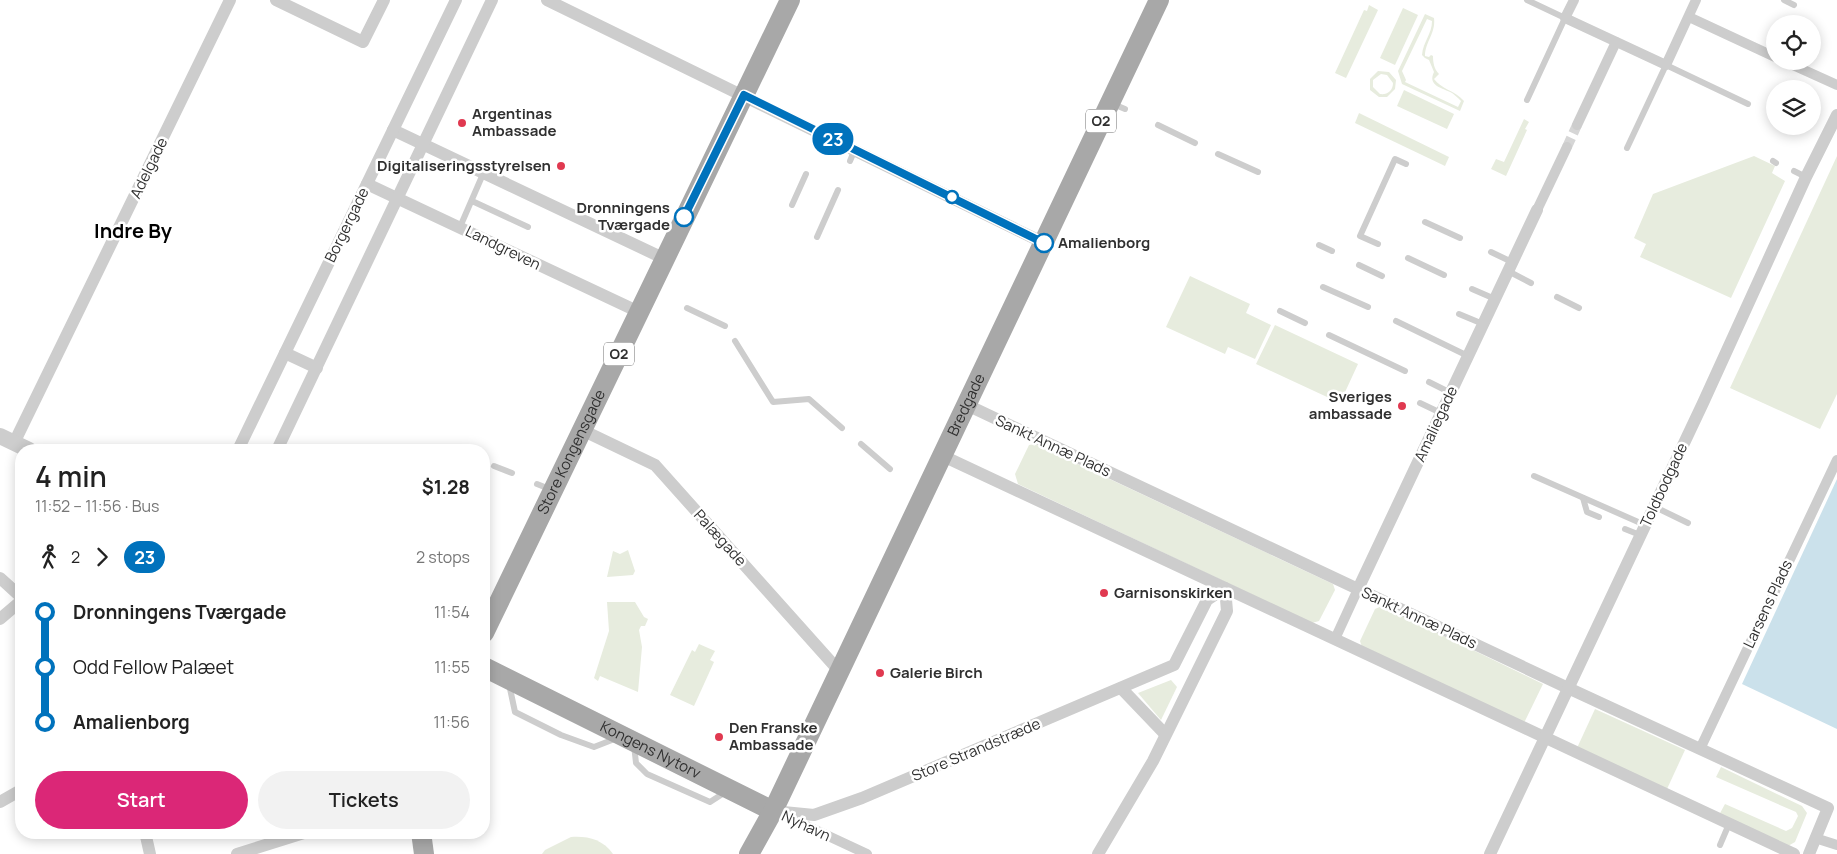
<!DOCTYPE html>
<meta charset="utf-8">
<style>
body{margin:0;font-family:Manrope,sans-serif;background:#f2f2f2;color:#222;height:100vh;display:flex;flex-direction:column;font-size:19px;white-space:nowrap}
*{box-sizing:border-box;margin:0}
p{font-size:16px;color:#767676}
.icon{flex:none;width:28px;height:28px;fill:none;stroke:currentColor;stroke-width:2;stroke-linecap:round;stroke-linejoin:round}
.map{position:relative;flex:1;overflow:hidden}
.sheet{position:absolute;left:15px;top:444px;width:475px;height:395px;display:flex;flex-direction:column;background:#fff;border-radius:20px;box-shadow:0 2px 12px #0003}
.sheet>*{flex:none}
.badge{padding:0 10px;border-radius:16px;font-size:18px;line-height:32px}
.fabs{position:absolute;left:1766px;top:15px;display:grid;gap:10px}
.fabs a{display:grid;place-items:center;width:55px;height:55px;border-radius:50%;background:#fff;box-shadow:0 2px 12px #0003;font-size:25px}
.map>.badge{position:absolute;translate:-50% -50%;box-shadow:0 0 0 2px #fff}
.legs{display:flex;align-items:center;gap:8px;height:55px;padding:0 20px;font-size:16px}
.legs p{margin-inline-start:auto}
.headline{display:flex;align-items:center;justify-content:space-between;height:85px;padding:0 20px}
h1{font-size:28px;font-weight:600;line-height:38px}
.action{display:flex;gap:10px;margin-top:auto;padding:10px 20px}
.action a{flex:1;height:58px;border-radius:30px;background:#db2777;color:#fff;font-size:20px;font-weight:600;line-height:58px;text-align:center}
.action a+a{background:#f2f2f2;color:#222}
ul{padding:0 20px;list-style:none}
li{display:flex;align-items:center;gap:18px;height:55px;font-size:19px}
li i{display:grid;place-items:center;width:8px;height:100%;margin:0 6px;background:currentColor}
li i::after{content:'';width:12px;height:12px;margin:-6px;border:4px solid;border-radius:50%;background:#fff}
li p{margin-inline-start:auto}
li:first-child i{background:linear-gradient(#0000 50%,currentColor 0)}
li:last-child i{background:linear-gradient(currentColor 50%,#0000 0)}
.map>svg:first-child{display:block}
</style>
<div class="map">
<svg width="1837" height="854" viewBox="0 0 1837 854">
<rect width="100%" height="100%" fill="#fff"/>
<g fill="#e7ecde" fill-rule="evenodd">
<polygon points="1369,5 1378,10 1346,78 1335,73 1364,10 1367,11"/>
<polygon points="1403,8 1418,15 1395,65 1380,58"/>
<path d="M1425 14 1434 18C1436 33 1425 42 1425 56L1429 57 1431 55 1433 56C1433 62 1434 69 1439 74L1434 79C1441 89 1454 90 1464 101L1460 111 1402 84 1398 71ZM1427 19 1432 21C1432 34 1423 42 1422 55L1425 58 1429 60 1434 72C1427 86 1443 88 1452 93 1455 95 1458 98 1461 101L1458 107 1405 82 1406 80 1402 71Z"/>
<path d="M1378 71 1389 72 1396 80 1395 89 1387 97H1379L1370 90V79ZM1381 74 1387 75 1393 83C1393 91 1387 95 1380 94L1373 87V80Z"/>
<polygon points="1404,90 1454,114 1447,129 1397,106"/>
<polygon points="1359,113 1449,157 1445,166 1355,123"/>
<polygon points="1524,119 1529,122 1525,129 1527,130 1506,176 1491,169 1496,159 1504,162"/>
<polygon points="1754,156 1775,166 1772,173 1785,181 1731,298 1640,257 1646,244 1634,238 1653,194"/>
<polygon points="1837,156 1837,394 1820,429 1730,388"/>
<polygon points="1190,276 1250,304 1246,313 1271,325 1255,359 1228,347 1225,354 1166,327"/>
<polygon points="1275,325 1358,364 1340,403 1256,364"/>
<polygon points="1035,444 1333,584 1335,590 1319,621 1312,623 1018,484 1015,474 1029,445"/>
<polygon points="628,550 635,571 633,575 607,577 613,551 620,554"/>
<polygon points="607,602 635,602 644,617 648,619 645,626 641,626 639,630 642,647 638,692 600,676 598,681 594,678 609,631"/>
<polygon points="1382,606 1543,684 1524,723 1362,647 1360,641 1375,609"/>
<polygon points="699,644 715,651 710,660 714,662 694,706 670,695 692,650 695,652"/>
<polygon points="1171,680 1177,687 1161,720 1138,693"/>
<polygon points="1595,709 1685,750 1667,789 1577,748"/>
<polygon points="1721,767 1802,806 1807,813 1795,842 1788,846 1719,815 1725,804 1786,831 1792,828 1798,816 1796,812 1716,777"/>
<path d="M571 837C588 836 602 839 613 854H542L545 850Z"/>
</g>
<polygon fill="#cbe1eb" points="1837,479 1837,729 1742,684"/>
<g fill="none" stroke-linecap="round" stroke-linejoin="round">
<polyline stroke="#d6d6d6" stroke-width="10" stroke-dasharray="10 5" stroke-linecap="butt" points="1567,147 1577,125"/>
<g stroke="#cdcdcd" stroke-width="6">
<polyline points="1784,0 1794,5"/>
<polyline points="1527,100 1565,18 1527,0"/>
<polyline points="1113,104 1125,109"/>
<polyline points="1158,125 1195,143"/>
<polyline points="818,146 823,134"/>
<polyline points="1627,148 1666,65 1748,104"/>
<polyline points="1218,154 1258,172"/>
<polyline points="850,161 855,149"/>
<polyline points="1773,161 1776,163"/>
<polyline points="1794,171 1806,177"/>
<polyline points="472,201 528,227"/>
<polyline points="792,205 806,174"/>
<polyline points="1425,222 1460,238"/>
<polyline points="460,227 483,174"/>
<polyline points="817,237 838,190"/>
<polyline points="1378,244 1360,236 1395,159 1406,164"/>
<polyline points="1319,245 1332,251"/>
<polyline points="1491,252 1512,262"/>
<polyline points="1408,258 1444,275"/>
<polyline points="1359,265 1382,276"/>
<polyline points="1508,271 1531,283"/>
<polyline points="1323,287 1368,307"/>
<polyline points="1472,289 1495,299"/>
<polyline points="1557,297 1579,308"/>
<polyline points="687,308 725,326"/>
<polyline points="1280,311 1305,323"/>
<polyline points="1459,314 1483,324"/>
<polyline points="1396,321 1468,356"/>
<polyline points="1329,335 1405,371"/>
<polyline points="735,341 773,402 809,399 842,428"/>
<polyline points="1429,382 1451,393"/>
<polyline points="1420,403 1441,413"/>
<polyline points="861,444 890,469"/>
<polyline points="494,466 512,473"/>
<polyline points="1534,476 1645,525"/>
<polyline points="537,484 552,490"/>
<polyline points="1583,498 1587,512 1599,517"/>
<polyline points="1653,506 1688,523"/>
<polyline points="1625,529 1640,535"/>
<polyline points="509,684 515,712 561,735 594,747 617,738"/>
<polyline points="634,745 636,763 647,774 710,802 727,791"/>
<polyline points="1720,845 1729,824"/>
</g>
<g stroke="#cdcdcd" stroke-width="10">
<polyline points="1574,0 1565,18 1666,65 1696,0"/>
<polyline points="1689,17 1775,57"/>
<polyline points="1784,61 1837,85"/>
<polyline points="1577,125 1616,42"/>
<polyline points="1537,210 1567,147"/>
<polyline points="1335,639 1358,589"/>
<polyline points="1700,749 1837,460"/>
<polyline points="779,813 867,854"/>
<polyline points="1815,838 1837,845"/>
</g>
<g stroke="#cdcdcd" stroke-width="12">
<polyline points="276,0 363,42 384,0"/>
<polyline points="547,0 1044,243"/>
<polyline points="393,130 665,259"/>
<polyline points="367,184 639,312"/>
<polyline points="285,353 317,368"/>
<polyline points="967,405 1568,688 1828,808 1809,854"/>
<polyline points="582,430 655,465 840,672"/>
<polyline points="14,443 230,0"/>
<polyline points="238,450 456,0"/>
<polyline points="277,450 492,0"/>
<polyline points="943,456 1794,854"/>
<polyline points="0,578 21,597"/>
<polyline points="1358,589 1537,210"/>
<polyline points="0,619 21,601"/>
<polyline points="1121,688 1165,734"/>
<polyline points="0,802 21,790"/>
<polyline points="773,811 814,815 862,798 1174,665 1207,600 1225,588 1227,611 1153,761 1098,854"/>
<polyline points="145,832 150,854"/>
<polyline points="237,854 307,832"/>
<polyline points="1490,854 1703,403 1806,177 1837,115"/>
</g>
<polyline stroke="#cdcdcd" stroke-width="16" points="0,436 29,450"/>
<g stroke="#a8a8a8" stroke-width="20">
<path id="s1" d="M484 633 790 0"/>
<path id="s2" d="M484 667 773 811"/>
<polyline points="421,832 424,854"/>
<path id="s3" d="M749 854 773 811 1159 0"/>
</g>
</g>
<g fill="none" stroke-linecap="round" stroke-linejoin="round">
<g stroke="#fff" stroke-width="11">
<polyline id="line-1" points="684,217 744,95 1044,243"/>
</g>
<use href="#line-1" stroke="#0072bc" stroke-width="8"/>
</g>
<g fill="#e03950" stroke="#fff" stroke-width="2">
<circle cx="462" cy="123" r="5"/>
<circle cx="561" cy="166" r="5"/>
<circle cx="1402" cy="406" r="5"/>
<circle cx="1104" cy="593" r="5"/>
<circle cx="880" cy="673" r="5"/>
<circle cx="719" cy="737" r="5"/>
</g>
<g fill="#fff" stroke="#0072bc" stroke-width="2.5">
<circle cx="952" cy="197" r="6"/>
<circle cx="684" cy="217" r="9"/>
<circle cx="1044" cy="243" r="9"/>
</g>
<g text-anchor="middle" stroke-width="5" stroke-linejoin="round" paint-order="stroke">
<g fill="#fff" stroke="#6e6e6e" stroke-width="1">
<rect x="1086" y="109.5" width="30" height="23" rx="4"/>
<rect x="604" y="342.5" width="30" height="23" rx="4"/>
</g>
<g font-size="14" font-weight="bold" fill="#303030">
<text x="1101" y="126">O2</text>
<text x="619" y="359">O2</text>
</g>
<g font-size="15" font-weight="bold" fill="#303030" stroke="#fff" text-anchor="start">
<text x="472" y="119">Argentinas<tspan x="472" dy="17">Ambassade</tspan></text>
<text x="551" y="171" text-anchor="end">Digitaliseringsstyrelsen</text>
<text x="1392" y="402" text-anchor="end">Sveriges<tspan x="1392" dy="17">ambassade</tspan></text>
<text x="1114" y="598">Garnisonskirken</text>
<text x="890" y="678">Galerie Birch</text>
<text x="729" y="733">Den Franske<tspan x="729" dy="17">Ambassade</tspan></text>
</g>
<g font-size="15" fill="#303030" stroke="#fff">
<text transform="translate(149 168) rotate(-64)" y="5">Adelgade</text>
<text transform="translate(347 225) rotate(-64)" y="5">Borgergade</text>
<text transform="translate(503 248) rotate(26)" y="5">Landgreven</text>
<text dy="5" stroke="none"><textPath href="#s3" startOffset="499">Bredgade</textPath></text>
<text transform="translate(1436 424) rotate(-65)" y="5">Amaliegade</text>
<text transform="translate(1053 446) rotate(25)" y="5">Sankt Annæ Plads</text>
<text dy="5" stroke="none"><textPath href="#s1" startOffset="201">Store Kongensgade</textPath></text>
<text transform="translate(1664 485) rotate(-65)" y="5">Toldbodgade</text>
<text transform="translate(720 538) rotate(48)" y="5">Palægade</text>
<text transform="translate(1768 604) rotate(-65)" y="5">Larsens Plads</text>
<text transform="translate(1419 618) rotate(25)" y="5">Sankt Annæ Plads</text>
<text dy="5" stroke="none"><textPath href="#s2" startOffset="186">Kongens Nytorv</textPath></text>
<text transform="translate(976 750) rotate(-23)" y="5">Store Strandstræde</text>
<text transform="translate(806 826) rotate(25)" y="5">Nyhavn</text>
</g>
<g font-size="15" font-weight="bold" fill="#303030" stroke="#fff" text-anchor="end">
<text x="670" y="213">Dronningens<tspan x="670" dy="17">Tværgade</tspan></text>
<text x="1058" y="248" text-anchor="start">Amalienborg</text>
</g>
<g font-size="20" font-weight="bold" fill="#000" stroke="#fff">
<text x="133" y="238">Indre By</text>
</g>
</g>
</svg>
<div class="fabs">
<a><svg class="icon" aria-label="locate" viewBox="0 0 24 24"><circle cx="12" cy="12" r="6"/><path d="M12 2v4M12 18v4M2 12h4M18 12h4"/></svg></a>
<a><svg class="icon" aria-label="layers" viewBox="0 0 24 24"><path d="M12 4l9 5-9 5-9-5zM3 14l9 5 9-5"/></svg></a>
</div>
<b class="badge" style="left:833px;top:139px;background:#0072bc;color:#fff">23</b>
<section class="sheet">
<div class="headline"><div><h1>4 min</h1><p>11:52 – 11:56 · Bus</p></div><b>$1.28</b></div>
<div class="legs"><svg class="icon" aria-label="walk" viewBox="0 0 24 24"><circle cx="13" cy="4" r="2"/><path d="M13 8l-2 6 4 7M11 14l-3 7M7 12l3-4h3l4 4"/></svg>2<svg class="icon" aria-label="forward" viewBox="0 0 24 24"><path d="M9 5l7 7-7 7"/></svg><b class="badge" style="background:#0072bc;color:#fff">23</b><p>2 stops</p></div>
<ul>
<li><i style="color:#0072bc"></i><b>Dronningens Tværgade</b><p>11:54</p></li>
<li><i style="color:#0072bc"></i><span>Odd Fellow Palæet</span><p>11:55</p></li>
<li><i style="color:#0072bc"></i><b>Amalienborg</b><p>11:56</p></li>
</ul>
<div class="action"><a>Start</a><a>Tickets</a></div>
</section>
</div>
